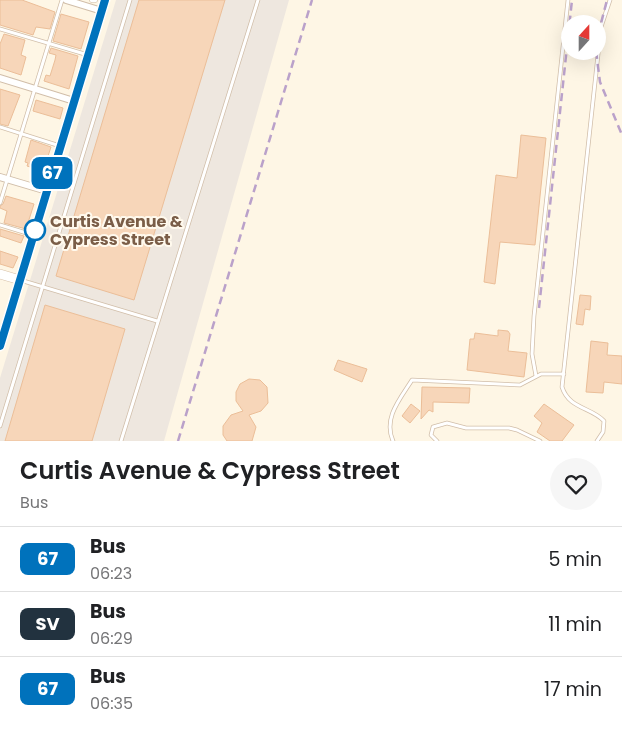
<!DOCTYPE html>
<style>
body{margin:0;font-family:Poppins,sans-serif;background:#f6f6f6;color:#202124;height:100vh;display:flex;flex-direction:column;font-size:19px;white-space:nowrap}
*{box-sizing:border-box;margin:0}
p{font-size:16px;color:#757577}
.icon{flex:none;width:28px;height:28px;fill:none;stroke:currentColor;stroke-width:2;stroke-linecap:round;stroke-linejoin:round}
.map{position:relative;height:441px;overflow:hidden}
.details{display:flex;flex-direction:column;background:#fff;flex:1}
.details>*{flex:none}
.badge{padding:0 10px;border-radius:8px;font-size:18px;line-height:32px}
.needle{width:32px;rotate:21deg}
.controls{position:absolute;left:561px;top:15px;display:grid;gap:10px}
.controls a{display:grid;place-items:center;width:45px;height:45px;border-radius:50%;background:#fff;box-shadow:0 5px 20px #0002;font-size:25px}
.map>.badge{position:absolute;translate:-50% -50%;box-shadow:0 0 0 2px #fff}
.round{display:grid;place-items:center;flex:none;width:52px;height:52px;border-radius:26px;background:#f6f6f6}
.headline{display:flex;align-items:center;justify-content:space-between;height:85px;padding:0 20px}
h1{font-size:24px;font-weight:600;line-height:38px}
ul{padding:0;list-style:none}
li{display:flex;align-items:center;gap:15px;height:65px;padding:0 20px;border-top:1px solid #e0e0e0}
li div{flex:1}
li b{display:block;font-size:19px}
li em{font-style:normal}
li .badge{min-width:55px;font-weight:700;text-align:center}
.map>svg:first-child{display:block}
</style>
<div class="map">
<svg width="622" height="441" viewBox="0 0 622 441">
<rect width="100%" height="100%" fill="#fef6e5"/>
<polygon fill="#eee7df" points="116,0 289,0 164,441 0,441 0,378"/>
<g fill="#f7d6b9" stroke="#ebbe98">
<polygon points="0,0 22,0 55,12 50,29 36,27 33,35 0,25"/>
<polygon points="139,0 225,0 134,300 56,276"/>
<polygon points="61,14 89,22 81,49 53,41"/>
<polygon points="4,34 25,40 21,55 26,57 21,75 0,68 0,44"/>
<polygon points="51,48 78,56 69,89 44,81 46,75 50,76 55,60 56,55 49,53"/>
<polygon points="0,89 20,95 8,126 0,124"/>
<polygon points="36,100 63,108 60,119 33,111"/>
<polygon points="521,135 546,138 535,245 500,242 495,284 484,282 496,175 517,178"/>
<polygon points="31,140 51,147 43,171 27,166 28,163 25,162"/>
<polygon points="6,196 34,204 26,229 4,223 7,211 0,208 0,206 3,204"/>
<polygon points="0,229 24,236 21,243 0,236"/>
<polygon points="0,251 18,257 13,268 0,264"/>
<polygon points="580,295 591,296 590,310 585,309 583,325 576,324"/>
<polygon points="45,305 125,329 92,441 5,441"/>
<polygon points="498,330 508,331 510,334 508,351 527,353 524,377 467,370 470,339 474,339 475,333 498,336"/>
<polygon points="591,341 608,343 607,355 622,356 622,384 604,382 603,393 586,392"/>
<polygon points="338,360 367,369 362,382 334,370"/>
<polygon points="249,379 260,380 267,387 268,403 261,411 249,415 256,427 252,441 227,441 223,435 223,426 231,415 243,411 236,401 236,392 240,384"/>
<polygon points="422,387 470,388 469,403 433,402 433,412 429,410 421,419"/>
<polygon points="411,404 420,411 410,423 402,416"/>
<polygon points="544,404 574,425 562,441 550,441 537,432 542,423 534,416"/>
</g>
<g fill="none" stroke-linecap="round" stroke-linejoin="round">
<g stroke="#d1bea9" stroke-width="4.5">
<g id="service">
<polyline points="0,29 88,55"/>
<polyline points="0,127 60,146"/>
<polyline points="0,203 62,0"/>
<polyline points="0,225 33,235"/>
<polyline points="20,280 157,321"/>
<polyline points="536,376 532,354 534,316 568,0"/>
<polyline points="0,426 130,0"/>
<polyline points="121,441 258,0"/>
<path d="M393 441C383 418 400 399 412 380L520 385 541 374H564"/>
<polyline points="437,441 431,435 433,427 447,423 466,428 509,428 517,430 540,441"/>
<path d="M597 441 603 432 604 421C591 407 569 409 562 387L601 27 610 0"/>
</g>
</g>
<g stroke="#d1bea9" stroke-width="5.5">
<polyline id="pedestrian" points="92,0 95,0"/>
</g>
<g stroke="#d1bea9" stroke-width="8">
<g id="minor">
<polyline points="66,0 102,11"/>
<polyline points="0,78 74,101"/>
<polyline points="0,177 47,191"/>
</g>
</g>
<g stroke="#d7c1a9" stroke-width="10">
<g id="secondary">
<polyline points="0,274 20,280"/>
<polyline points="0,346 105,0"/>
</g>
</g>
<use href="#service" stroke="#fff" stroke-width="3"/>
<use href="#pedestrian" stroke="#fff" stroke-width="4.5"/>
<use href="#minor" stroke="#fff" stroke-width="6"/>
<use href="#secondary" stroke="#fff" stroke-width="9"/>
<g stroke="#baa1ca" stroke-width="2.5" stroke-dasharray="8 5" stroke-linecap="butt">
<polyline points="598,35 607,0"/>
<polyline points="596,51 600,82 622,135"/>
<polyline points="539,308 572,0"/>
<polyline points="178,441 312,0"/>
</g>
</g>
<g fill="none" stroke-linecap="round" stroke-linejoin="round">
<g stroke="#fff" stroke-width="11">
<polyline id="line" points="0,346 105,0"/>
</g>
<use href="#line" stroke="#0072bc" stroke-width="8"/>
</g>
<circle fill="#fff" stroke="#0072bc" stroke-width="2.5" cx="35" cy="230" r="10"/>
<g text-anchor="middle" stroke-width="4" stroke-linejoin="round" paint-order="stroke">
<g font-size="16" font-weight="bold" fill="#7a5d47" stroke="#fff9ed" text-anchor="start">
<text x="50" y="227">Curtis Avenue &amp;<tspan x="50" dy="18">Cypress Street</tspan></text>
</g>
</g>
</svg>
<div class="controls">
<a><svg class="needle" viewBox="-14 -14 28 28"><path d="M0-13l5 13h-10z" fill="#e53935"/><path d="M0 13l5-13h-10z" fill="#757577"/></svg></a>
</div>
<b class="badge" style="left:52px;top:173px;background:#0072bc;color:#fff">67</b>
</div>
<section class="details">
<div class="headline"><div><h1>Curtis Avenue &amp; Cypress Street</h1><p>Bus</p></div><a class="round"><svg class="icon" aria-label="heart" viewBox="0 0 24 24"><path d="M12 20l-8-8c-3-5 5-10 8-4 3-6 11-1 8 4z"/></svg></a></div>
<ul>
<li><span class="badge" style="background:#0072bc;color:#fff">67</span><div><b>Bus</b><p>06:23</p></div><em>5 min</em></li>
<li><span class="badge" style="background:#22323f;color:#fff">SV</span><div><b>Bus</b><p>06:29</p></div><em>11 min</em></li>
<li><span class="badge" style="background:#0072bc;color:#fff">67</span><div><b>Bus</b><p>06:35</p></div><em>17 min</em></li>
</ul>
</section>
